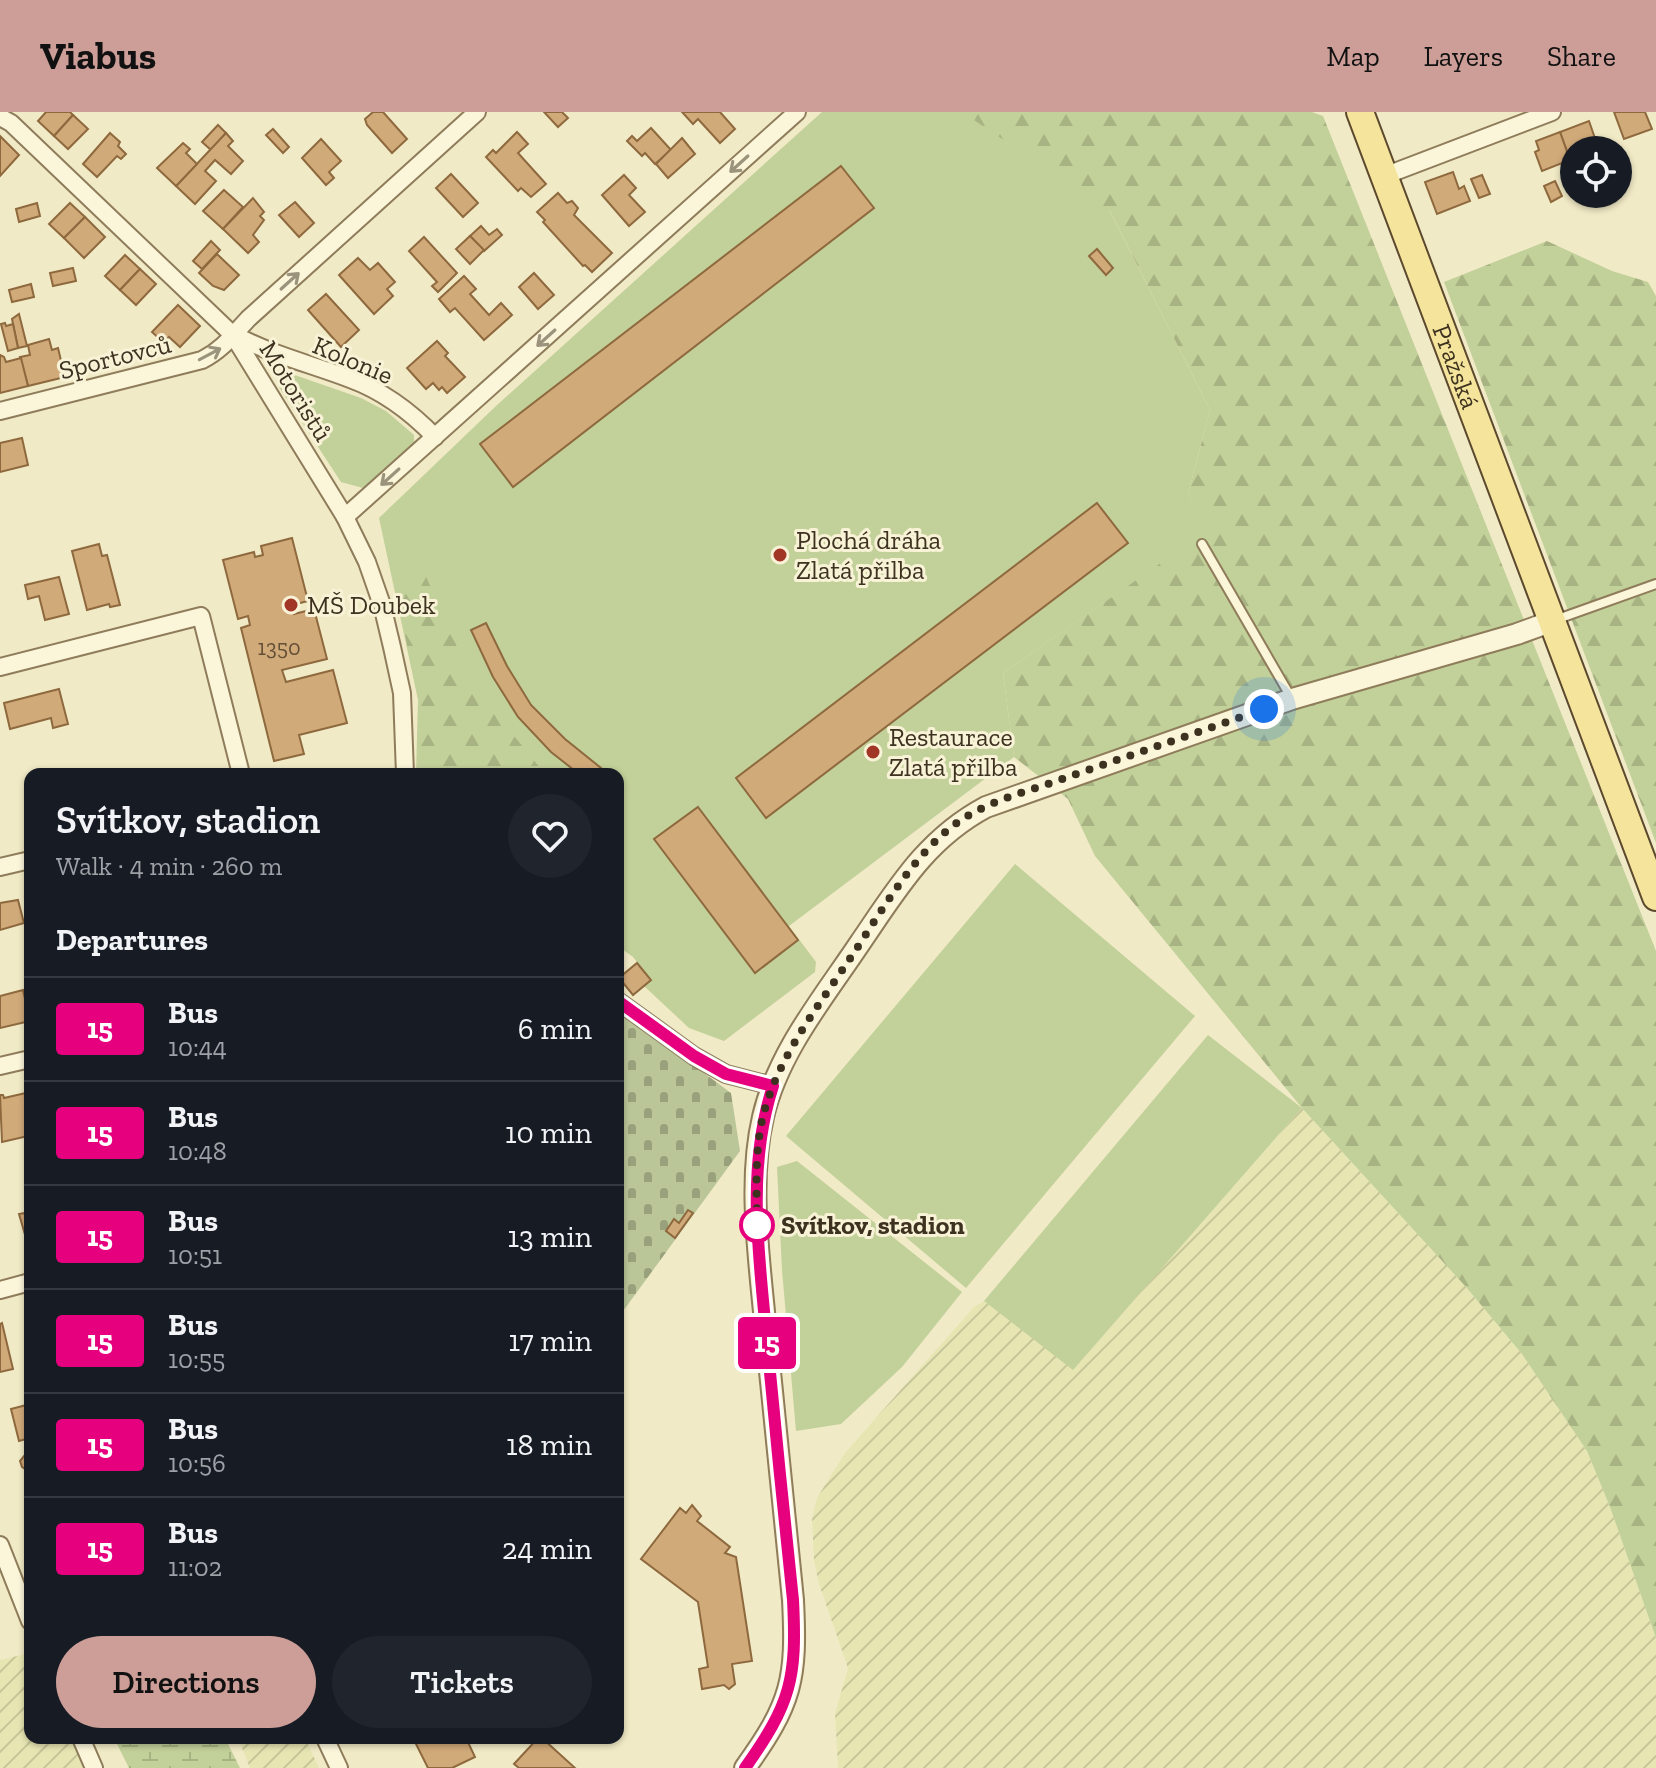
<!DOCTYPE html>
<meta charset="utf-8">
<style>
body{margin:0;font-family:"Zilla Slab",serif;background:#20242c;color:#f1f3f6;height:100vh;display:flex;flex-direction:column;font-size:30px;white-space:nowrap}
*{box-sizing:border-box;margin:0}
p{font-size:26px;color:#9ea1a6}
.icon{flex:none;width:44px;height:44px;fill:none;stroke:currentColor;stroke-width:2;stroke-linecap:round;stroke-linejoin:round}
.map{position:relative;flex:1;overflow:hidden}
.sheet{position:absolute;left:24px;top:656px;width:600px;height:976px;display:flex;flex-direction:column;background:#171b24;border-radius:16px;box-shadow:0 2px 6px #0004}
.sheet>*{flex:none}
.badge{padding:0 16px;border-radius:6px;font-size:28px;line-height:52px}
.buttons{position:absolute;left:1560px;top:24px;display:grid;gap:16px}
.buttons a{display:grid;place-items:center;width:72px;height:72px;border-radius:50%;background:#171b24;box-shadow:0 2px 6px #0004;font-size:40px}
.you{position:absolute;width:40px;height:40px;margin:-20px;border:6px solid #fff;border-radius:50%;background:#1a73e8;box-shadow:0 0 0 12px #1a73e833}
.map>.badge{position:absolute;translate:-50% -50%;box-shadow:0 0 0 4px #fff}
h2{padding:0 32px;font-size:30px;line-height:72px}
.round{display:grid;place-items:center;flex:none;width:84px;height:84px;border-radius:42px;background:#20242c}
.summary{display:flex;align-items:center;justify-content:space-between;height:136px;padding:0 32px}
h1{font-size:38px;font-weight:600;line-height:60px}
.action{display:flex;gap:16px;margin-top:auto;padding:16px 32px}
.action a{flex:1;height:92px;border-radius:48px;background:#cd9e98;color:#111;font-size:32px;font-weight:600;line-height:92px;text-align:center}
.action a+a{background:#20242c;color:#f1f3f6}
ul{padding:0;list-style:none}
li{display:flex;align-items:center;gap:24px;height:104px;padding:0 32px;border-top:2px solid #363941}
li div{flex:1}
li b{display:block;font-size:30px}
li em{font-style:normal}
li .badge{min-width:88px;font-weight:700;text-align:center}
header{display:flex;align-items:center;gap:48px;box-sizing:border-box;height:112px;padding:0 40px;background:#cd9e98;color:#111}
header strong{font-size:38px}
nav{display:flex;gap:44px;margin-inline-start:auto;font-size:28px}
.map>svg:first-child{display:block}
</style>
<header>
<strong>Viabus</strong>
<nav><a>Map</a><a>Layers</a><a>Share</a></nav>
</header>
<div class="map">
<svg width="1656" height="1656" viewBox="0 0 1656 1656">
<defs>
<pattern id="farmland-furrows" width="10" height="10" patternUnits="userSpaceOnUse" patternTransform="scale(2)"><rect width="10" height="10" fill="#e7e6b3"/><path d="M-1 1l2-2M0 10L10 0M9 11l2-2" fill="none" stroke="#c7c69a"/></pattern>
<pattern id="forest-firs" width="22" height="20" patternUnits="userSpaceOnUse" patternTransform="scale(2)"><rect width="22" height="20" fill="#c2d099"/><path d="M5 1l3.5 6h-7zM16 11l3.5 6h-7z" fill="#a8b383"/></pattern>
<pattern id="wetland-marsh" width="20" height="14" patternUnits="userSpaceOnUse" patternTransform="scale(2)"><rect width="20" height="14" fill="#c2d099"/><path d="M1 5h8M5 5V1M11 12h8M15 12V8" fill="none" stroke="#a8b383"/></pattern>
<pattern id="cemetery-stones" width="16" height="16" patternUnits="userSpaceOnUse" patternTransform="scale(2)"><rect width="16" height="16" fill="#bac598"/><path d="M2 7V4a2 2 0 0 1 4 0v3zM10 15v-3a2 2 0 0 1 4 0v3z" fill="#98a17b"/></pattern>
</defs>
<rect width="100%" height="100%" fill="#f1eac6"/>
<g fill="url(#farmland-furrows)">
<polygon points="1302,996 1466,1175 1522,1242 1587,1339 1610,1395 1656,1526 1656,1656 838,1656 835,1602 848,1556 819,1472 814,1449 812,1406 817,1386 845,1341 974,1195 984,1189 1073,1257"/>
<polygon points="30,1541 30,1626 72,1626 84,1656 0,1656 0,1548"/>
<polygon points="238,1626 305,1626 319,1656 250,1656"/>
</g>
<g fill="#c2d099">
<polygon points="822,0 1060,0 1210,298 1188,382 1209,418 1003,561 1014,645 789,814 816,850 815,860 724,929 689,916 644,874 651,868 633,845 618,834 618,662 434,662 379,406 496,294"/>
<polygon points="283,259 361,286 386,299 414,323 414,330 363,376 341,370 279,275"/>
<polygon points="1015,752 1195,904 966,1176 786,1024"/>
<polygon points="1208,923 1302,996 1073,1258 984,1189"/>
<polygon points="797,1049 962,1180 902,1255 841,1312 796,1319 782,1158 777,1055"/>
</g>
<g fill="url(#forest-firs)">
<polygon points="962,0 1312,0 1323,4 1656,839 1656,1526 1610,1395 1587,1339 1522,1242 1466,1175 1302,996 1095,744 1068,687 1014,645 1003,561 1208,418 1188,382 1210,298 1110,99"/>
<polygon points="1547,129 1612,159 1648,170 1656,184 1656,731 1444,170"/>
<polygon points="419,449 476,577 545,662 416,662 418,587 396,478"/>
</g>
<polygon fill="url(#wetland-marsh)" points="114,1626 225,1626 240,1656 129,1656"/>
<polygon fill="url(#cemetery-stones)" points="618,897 731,981 740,1039 618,1206"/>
<g fill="#d1aa7a" stroke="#8e693e" stroke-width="2">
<polygon points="46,0 70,0 73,3 54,24 38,9"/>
<polygon points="373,0 383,0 407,27 392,41 367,13 365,7"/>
<polygon points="544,0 562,0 568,6 558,15"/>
<polygon points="682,0 720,0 735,17 720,31 698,7 693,12"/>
<polygon points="1614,0 1645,0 1652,17 1624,27"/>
<polygon points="73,3 88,17 68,37 54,24"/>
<polygon points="1589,9 1599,38 1574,38 1574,47 1570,48 1560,20"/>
<polygon points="218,13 226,21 211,38 202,30"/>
<polygon points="651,16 671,38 655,52 645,41 642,44 627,29 632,24 637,29"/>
<polygon points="273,17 289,35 283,41 266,23"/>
<polygon points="517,20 528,32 518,41 546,72 531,85 521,76 518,79 486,45 493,38 496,41"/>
<polygon points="1560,20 1570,48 1542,59 1535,40 1539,38 1536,29"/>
<polygon points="110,21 120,30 118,34 126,42 121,47 117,44 97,65 83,52"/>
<polygon points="226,21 233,29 228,34 243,49 231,62 215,48 205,59 216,69 195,92 176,74"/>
<polygon points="0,24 19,43 0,64"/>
<polygon points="682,26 695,42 668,66 656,52"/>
<polygon points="321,27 341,49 329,60 334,66 326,73 302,46"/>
<polygon points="183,31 190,37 186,41 197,52 176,74 157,56"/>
<polygon points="841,54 874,96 513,375 480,332"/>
<polygon points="1453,60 1459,77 1464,74 1470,89 1437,102 1425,70"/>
<polygon points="451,62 478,91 463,105 436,76"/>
<polygon points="624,63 636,76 629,83 645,100 629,114 602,83"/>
<polygon points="1482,63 1490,82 1479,86 1471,67"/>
<polygon points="1555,69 1562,84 1551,90 1544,74"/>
<polygon points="224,78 243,95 223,117 203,99"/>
<polygon points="558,81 567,91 572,89 578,96 574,103 612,141 592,160 585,153 583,154 543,110 545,108 537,100"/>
<polygon points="253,86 264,100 260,104 264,108 253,123 259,130 248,141 223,117"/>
<polygon points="295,90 314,111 299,125 279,103"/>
<polygon points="37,91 40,104 19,110 16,97"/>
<polygon points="70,91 85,105 64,126 49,112"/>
<polygon points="85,105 105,125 84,146 64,126"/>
<polygon points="481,114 489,123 497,117 502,123 484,139 470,124"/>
<polygon points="470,124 484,138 470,152 456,137"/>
<polygon points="424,125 457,161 438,180 432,174 437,170 409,139"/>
<polygon points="211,129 220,138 202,157 193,149"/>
<polygon points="1097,137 1113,156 1106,163 1089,144"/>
<polygon points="217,142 239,163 224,178 213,174 199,161"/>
<polygon points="125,143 140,157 120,178 105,164"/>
<polygon points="358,146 370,158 378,151 395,170 387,177 393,184 374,202 339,163"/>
<polygon points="73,156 76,169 53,174 50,161"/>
<polygon points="140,157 156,172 136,193 120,178"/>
<polygon points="534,161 554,183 538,197 519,175"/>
<polygon points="464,164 476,177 470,182 489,203 501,191 512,203 484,228 455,196 450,200 439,187"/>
<polygon points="31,172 34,185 12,190 9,178"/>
<polygon points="326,182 359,218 341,235 308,198"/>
<polygon points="178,193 200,214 180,235 169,225 164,231 152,220"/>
<polygon points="19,202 27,234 18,236 12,207"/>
<polygon points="5,211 6,214 13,212 18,236 8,239 1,212"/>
<polygon points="49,227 52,238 58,236 65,265 28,274 20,245 30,243 28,233"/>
<polygon points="437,229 448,241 445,244 465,265 447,281 442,275 439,278 433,271 426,277 407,256"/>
<polygon points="0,243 4,245 6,250 21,246 28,274 0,281"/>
<polygon points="22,326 28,353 0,360 0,331"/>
<polygon points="1097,391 1128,431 766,706 736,666"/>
<polygon points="292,426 308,489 292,493 294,502 314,497 327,547 282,558 286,570 333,558 347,611 299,623 304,642 274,649 241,516 250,513 248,504 238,507 223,448 254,440 255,445 263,443 261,434"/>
<polygon points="99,432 102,444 107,443 120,493 110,495 109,492 87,498 72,439"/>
<polygon points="59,465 69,502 45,508 39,484 28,487 25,473"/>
<polygon points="486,511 507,554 531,593 565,627 601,656 596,662 579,662 551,640 518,605 493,565 471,518"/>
<polygon points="59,577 68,612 53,616 51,606 10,617 4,591"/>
<polygon points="698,695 798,828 755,861 654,727"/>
<polygon points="18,788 24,811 0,818 0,791"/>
<polygon points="637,851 651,868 633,883 619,866"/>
<polygon points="23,878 30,909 0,916 0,884"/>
<polygon points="30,980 30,1012 25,1013 28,1024 2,1030 0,983 3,983 4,986"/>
<polygon points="688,1098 693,1101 675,1126 666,1119 674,1107 679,1111"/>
<polygon points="30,1100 30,1133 28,1133 19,1102"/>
<polygon points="2,1211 13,1257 0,1260 0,1212"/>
<polygon points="30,1292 30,1360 29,1360 22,1355 20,1349 29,1338 26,1327 19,1329 11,1297"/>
<polygon points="692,1393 701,1404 697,1409 730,1435 725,1441 736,1445 752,1549 732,1552 735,1572 729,1577 724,1573 702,1577 699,1557 708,1555 698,1490 641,1447 680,1396 686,1401"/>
<polygon points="413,1626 466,1626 475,1645 452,1656 428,1656"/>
<polygon points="538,1626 542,1626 575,1656 519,1656 514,1652"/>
</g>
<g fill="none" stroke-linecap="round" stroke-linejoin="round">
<g stroke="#8e7c5a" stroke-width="12">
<g id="service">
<polyline points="1202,432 1292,587"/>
<polyline points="1555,508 1656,472"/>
</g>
</g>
<g stroke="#8e7c5a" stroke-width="20">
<g id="minor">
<polyline points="0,5 11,11 233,223 345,405 367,450 382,493 392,535 402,581 405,662"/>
<polyline points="1384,64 1552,0"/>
<path d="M235 223C272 243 311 252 350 267 383 279 411 300 435 325"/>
<path d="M0 299 202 248C222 238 233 223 248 207L477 0"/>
<polyline points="345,405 797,0"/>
<polyline points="0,555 201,504 241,662"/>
<polyline points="0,755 30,748"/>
<polyline points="618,889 694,944 726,962 773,974"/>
<polyline points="0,954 30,947"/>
<polyline points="0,1178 30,1170"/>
<polyline points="0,1433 30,1509"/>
<polyline points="81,1626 94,1656"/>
<polyline points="325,1626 339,1656"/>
</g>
</g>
<g stroke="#8e7c5a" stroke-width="24">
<path id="tertiary" d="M745 1656C792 1591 797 1567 793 1488 783 1396 774 1303 765 1210 759 1145 748 1069 763 1005 778 940 824 885 860 831 897 777 926 727 986 695L1292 587 1517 522 1550 510"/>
</g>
<g stroke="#5c492e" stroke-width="30">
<g id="primary">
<path id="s1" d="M1360 0 1656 785"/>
</g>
</g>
<use href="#service" stroke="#fbf5da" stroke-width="8"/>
<use href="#minor" stroke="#fbf5da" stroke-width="16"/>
<use href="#tertiary" stroke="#fbf5da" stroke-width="20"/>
<use href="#primary" stroke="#f5e59c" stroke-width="26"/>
</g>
<defs><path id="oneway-shaft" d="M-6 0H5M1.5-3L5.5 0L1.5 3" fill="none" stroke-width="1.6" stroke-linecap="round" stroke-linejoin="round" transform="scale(2)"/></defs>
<g stroke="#9c937c">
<use href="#oneway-shaft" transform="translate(739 52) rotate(138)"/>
<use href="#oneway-shaft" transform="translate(290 169) rotate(-42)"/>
<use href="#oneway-shaft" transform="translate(546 226) rotate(138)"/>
<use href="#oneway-shaft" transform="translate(210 242) rotate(-28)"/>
<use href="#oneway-shaft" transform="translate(390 365) rotate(138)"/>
</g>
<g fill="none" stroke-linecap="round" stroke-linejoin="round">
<g stroke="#fff" stroke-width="18">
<path id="line" d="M618 889 694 944 726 962 773 974C745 1060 760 1151 768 1240 776 1323 784 1405 793 1488 797 1567 791 1591 745 1656"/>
</g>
<use href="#line" stroke="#e6007e" stroke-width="12"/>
<path stroke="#3d311f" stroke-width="8" stroke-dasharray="0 14.4" d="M757 1113V1119C757 1082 754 1041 763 1004 778 945 818 895 851 845 883 798 913 741 961 708 993 687 1033 678 1068 665 1134 642 1199 620 1264 597"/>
</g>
<g fill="#a13526" stroke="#f8f2d6" stroke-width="3">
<circle cx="780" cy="443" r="8"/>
<circle cx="291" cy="493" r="8"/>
<circle cx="873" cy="640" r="8"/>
</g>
<circle fill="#fff" stroke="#e6007e" stroke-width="4" cx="757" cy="1113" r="16"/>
<g text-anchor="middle" stroke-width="6" stroke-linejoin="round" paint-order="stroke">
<g font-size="22" fill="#624f36">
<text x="279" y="543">1350</text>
</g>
<g font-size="26" fill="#3d311f" stroke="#f8f2d6">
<text transform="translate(115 245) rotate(-14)" y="9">Sportovců</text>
<text transform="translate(353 248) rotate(23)" y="9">Kolonie</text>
<text dy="9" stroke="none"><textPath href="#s1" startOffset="272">Pražská</textPath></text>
<text transform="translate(296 279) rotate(58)" y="9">Motoristů</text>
</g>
<g font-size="26" fill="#3d311f" stroke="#f8f2d6" text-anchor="start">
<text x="796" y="437">Plochá dráha<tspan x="796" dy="30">Zlatá přilba</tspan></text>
<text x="307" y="502">MŠ Doubek</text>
<text x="889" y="634">Restaurace<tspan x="889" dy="30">Zlatá přilba</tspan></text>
</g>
<g font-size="26" font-weight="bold" fill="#3d311f" stroke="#f8f2d6" text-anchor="start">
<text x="781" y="1122">Svítkov, stadion</text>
</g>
</g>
</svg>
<div class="buttons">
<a><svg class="icon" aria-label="locate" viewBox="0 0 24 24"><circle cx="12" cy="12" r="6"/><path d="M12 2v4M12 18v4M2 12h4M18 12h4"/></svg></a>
</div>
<div class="you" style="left:1264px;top:597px"></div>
<b class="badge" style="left:767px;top:1231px;background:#e6007e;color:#fff">15</b>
<section class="sheet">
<div class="summary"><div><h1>Svítkov, stadion</h1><p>Walk · 4 min · 260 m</p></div><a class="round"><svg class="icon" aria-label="heart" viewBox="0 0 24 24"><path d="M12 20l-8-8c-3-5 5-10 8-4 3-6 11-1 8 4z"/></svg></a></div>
<h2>Departures</h2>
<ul>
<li><span class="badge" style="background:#e6007e;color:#fff">15</span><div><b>Bus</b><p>10:44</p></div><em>6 min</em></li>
<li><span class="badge" style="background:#e6007e;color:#fff">15</span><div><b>Bus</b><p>10:48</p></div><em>10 min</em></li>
<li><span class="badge" style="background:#e6007e;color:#fff">15</span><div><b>Bus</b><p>10:51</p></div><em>13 min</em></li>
<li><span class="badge" style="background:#e6007e;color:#fff">15</span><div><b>Bus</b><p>10:55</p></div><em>17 min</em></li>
<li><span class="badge" style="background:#e6007e;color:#fff">15</span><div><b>Bus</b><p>10:56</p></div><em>18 min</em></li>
<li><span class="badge" style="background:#e6007e;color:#fff">15</span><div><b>Bus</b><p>11:02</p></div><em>24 min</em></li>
</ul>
<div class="action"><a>Directions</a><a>Tickets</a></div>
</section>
</div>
